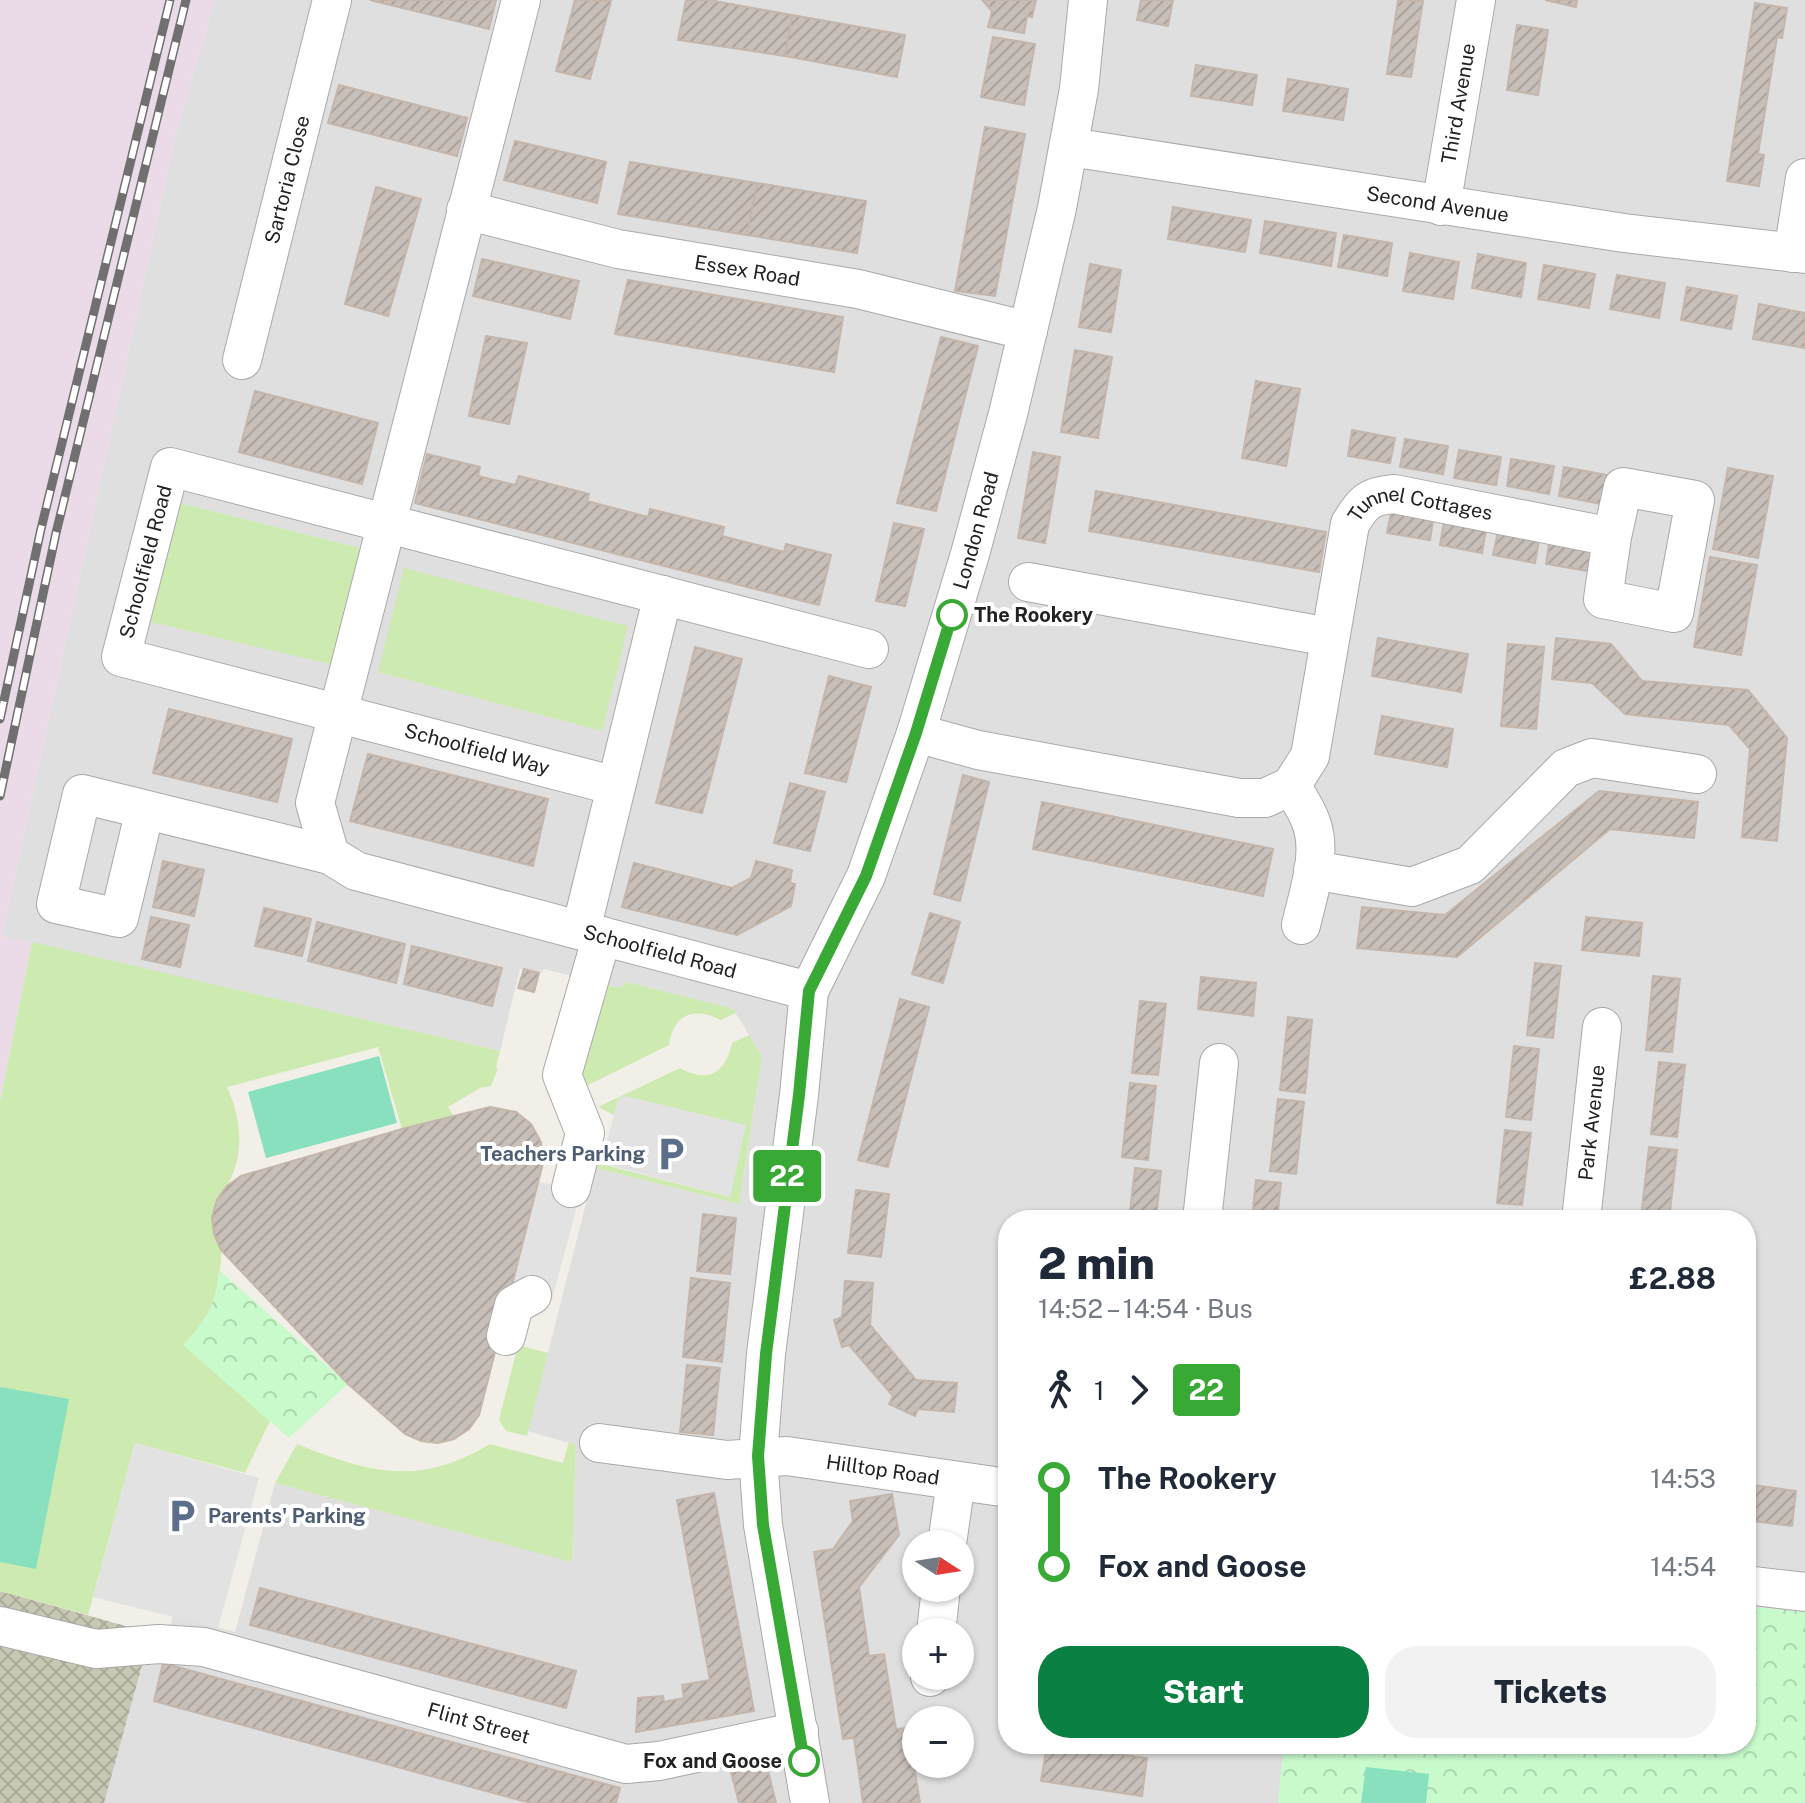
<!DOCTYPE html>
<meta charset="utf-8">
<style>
body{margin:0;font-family:"Public Sans",sans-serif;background:#f2f2f3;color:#1f2937;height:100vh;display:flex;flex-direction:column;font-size:30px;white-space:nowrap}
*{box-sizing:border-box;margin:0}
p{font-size:26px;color:#747a83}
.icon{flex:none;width:44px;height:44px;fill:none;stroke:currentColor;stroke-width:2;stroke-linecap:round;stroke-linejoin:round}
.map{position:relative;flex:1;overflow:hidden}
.side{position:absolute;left:998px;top:1210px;width:758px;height:544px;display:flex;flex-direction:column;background:#fff;border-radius:32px;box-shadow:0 2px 6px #0004}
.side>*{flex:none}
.badge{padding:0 16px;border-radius:6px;font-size:28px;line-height:52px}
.needle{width:52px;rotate:102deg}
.controls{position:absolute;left:902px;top:1530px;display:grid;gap:16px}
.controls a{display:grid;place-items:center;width:72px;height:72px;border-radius:50%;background:#fff;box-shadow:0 2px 6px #0004;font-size:40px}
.map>.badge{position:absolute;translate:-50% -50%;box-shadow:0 0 0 4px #fff}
.legs{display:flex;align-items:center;gap:12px;height:88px;padding:0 40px;font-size:26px}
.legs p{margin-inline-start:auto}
.summary{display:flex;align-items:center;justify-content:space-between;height:136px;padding:0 40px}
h1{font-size:44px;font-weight:800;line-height:60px}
.primary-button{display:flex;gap:16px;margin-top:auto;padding:16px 40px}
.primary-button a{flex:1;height:92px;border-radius:32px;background:#0b8043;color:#fff;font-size:32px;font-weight:800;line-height:92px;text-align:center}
.primary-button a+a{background:#f2f2f3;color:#1f2937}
ul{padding:0 40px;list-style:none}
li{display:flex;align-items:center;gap:28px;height:88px;font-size:30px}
li i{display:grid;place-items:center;width:12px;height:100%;margin:0 10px;background:currentColor}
li i::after{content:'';width:20px;height:20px;margin:-10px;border:6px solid;border-radius:50%;background:#fff}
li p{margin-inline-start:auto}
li:first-child i{background:linear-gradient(#0000 50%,currentColor 0)}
li:last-child i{background:linear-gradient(currentColor 50%,#0000 0)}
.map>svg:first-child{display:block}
</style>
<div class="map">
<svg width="1805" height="1803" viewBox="0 0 1805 1803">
<defs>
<pattern id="construction-cross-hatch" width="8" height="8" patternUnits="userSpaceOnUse" patternTransform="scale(2)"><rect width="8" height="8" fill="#c7c7b4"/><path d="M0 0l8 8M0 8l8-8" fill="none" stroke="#abab9a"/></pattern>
<pattern id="park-crowns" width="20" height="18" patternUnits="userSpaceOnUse" patternTransform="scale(2)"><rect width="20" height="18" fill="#c8facc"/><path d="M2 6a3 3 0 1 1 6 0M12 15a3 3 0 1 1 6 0" fill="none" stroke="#acd6af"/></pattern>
<pattern id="building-hatch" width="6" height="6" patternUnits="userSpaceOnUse" patternTransform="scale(2)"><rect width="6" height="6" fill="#c7bfb8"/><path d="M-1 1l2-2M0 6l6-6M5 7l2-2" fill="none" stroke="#aba49e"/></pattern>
</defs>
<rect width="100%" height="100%" fill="#f2efe9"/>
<path fill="#e0dfdf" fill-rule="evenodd" d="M215 0H1805V1612L1746 1606V1220H1008V1744H1284L1278 1803H104L151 1633 167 1638 173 1616 235 1632 275 1483 572 1561 576 1445 528 1431 595 1168 739 1204 762 1056 733 1009 627 982 620 988 544 969 542 973 520 969 500 1051 2 936 175 137ZM916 1544H960V1588H916ZM916 1632H960V1676H916ZM916 1720H960V1764H916Z"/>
<polygon fill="#ebdbe8" points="0,0 215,0 175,137 2,936 32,942 0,1102"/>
<polygon fill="url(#construction-cross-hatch)" points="0,1591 151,1633 104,1803 0,1803"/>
<g fill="#cdebb0">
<polygon points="176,502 364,549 334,665 147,621"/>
<polygon points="404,568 628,626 602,731 378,672"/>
<path d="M32 942 500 1051 496 1067 498 1069 491 1086 480 1088 448 1107 454 1116 402 1129 378 1047 227 1087C241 1118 245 1151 229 1182 223 1194 214 1202 212 1215 210 1229 219 1238 221 1251 222 1258 220 1268 219 1275 216 1305 204 1323 184 1345L270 1421 245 1473 135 1443 88 1615 0 1591V1102Z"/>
<path d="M627 982 734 1009 736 1013 721 1020C694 1007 674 1013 669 1045L584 1087 582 1070 603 984 620 988Z"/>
<path d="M749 1035 762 1056 739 1204 595 1168 602 1144 606 1145 601 1164 730 1197 618 1099 614 1115 598 1107 680 1068C709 1084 725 1073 732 1043Z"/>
<polygon points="518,1345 548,1353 527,1436 506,1431 499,1420"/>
<path d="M569 1442 576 1445 572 1562 275 1483 297 1444C370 1473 418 1487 490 1444L563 1463Z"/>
</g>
<g fill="url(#park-crowns)">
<path d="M219 1270 348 1384 289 1438 183 1345C208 1319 216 1305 219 1270Z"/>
<polygon points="1746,1606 1805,1612 1805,1803 1278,1803 1284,1744 1746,1744"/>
</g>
<g fill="#88e0be">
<polygon points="379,1056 397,1123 266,1158 248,1092"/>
<polygon points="0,1387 69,1399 36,1569 0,1562"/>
<polygon points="1366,1767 1429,1774 1426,1803 1361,1803"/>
</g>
<g fill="#e2e2e2">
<polygon points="625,1096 746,1125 730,1197 601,1163 618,1099"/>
<polygon points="539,1182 581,1191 552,1300 511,1292"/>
<polygon points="135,1443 259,1478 218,1628 93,1597"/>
</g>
<g fill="url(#building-hatch)" stroke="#c4b6ab" stroke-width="2">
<polygon points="370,0 496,0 489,29"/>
<polygon points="575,0 611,1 590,79 556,71"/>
<polygon points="686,0 709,0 792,15 785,56 678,40"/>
<polygon points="982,0 1036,0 1032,17 1027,16 1024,33 988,27 992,11"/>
<polygon points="1141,0 1173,0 1168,26 1137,20"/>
<polygon points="1398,0 1423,1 1411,77 1387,74"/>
<polygon points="1545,0 1577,0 1576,7"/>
<polygon points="1755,3 1787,8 1782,38 1777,37 1758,154 1764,155 1759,186 1727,181"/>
<polygon points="792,15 905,35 897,77 785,56"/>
<polygon points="1517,25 1548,30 1538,95 1507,90"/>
<polygon points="993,37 1035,44 1024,105 981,97"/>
<polygon points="1196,65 1257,75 1252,105 1191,96"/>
<polygon points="1288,79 1348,89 1343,120 1283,111"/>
<polygon points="339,85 467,118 457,156 328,123"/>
<polygon points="985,127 1025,134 995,296 955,291"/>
<polygon points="515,141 606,162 597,203 504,180"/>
<polygon points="630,162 757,183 747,235 618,214"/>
<polygon points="757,183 866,201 857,253 747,235"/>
<polygon points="376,187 421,199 388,316 345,304"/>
<polygon points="1173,207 1251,220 1245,252 1168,239"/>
<polygon points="1265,221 1336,233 1331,266 1260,253"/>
<polygon points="1344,235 1392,243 1387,276 1338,267"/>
<polygon points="1410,253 1459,262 1453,299 1403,291"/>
<polygon points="1478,254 1526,263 1521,297 1472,288"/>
<polygon points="482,259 579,281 570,319 473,296"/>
<polygon points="1090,264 1121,270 1111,332 1079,327"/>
<polygon points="1544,265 1595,274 1589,308 1538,299"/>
<polygon points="1617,275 1665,283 1659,318 1610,309"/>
<polygon points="628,280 843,317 834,372 615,334"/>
<polygon points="1687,287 1737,296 1731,329 1681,320"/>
<polygon points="1759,304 1805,313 1805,348 1753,339"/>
<polygon points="486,336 527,343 509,424 469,416"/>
<polygon points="941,337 978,346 936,511 897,503"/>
<polygon points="1075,350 1112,357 1098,438 1061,432"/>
<polygon points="1256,381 1300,389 1286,466 1242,458"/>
<polygon points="255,391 378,423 362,484 239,452"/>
<polygon points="1352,430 1395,438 1390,463 1348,456"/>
<polygon points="1405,439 1448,446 1443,474 1400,467"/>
<polygon points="1459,450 1501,457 1496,485 1454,478"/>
<polygon points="1033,452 1060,457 1045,543 1018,538"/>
<polygon points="427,454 480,467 478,476 515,485 519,476 589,494 587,501 648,517 650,509 724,527 722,536 784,552 786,544 831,555 819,605 415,503"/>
<polygon points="1511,459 1554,466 1549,494 1507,486"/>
<polygon points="1564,467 1607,475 1602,504 1559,496"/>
<polygon points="1728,468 1773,476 1758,558 1713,549"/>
<polygon points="1096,491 1326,532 1319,572 1089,531"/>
<polygon points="1392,507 1434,514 1430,540 1387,533"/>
<polygon points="1445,517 1487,524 1482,553 1440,545"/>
<polygon points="894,523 924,529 905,606 876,601"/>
<polygon points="1499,527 1540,534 1535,563 1493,555"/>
<polygon points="1550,537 1593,545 1588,571 1546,564"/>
<polygon points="1710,557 1757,565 1741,655 1694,647"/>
<polygon points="1378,638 1468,654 1461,692 1372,676"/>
<polygon points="1556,638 1611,644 1642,681 1748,690 1787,738 1777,841 1742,837 1750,749 1729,725 1625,714 1592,683 1552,679"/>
<polygon points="1508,644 1544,647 1536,729 1501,726"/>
<polygon points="695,647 742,659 702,813 656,803"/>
<polygon points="829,676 871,687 846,782 805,773"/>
<polygon points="169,709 292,739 277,802 153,773"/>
<polygon points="1382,716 1453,729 1447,767 1375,754"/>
<polygon points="368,754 548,799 533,866 350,821"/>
<polygon points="963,775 989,782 960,901 934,894"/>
<polygon points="790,783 825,792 810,851 774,843"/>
<polygon points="1599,791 1698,802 1694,838 1610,829 1457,957 1357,948 1362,907 1445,915"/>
<polygon points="1042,802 1273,849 1263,896 1033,849"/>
<polygon points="163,861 204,870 194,916 153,907"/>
<polygon points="756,861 792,870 790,883 795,884 791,906 737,935 622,907 634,863 732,888 751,878"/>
<polygon points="264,908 311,919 302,956 255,946"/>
<polygon points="930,913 960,922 943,983 912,974"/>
<polygon points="151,917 189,925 180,967 142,959"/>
<polygon points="1586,917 1642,923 1639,956 1582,950"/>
<polygon points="317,922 405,944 396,983 308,961"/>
<polygon points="412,946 502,968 492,1006 404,984"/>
<polygon points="1535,963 1561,966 1553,1038 1527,1035"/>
<polygon points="524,969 539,973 534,992 518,988"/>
<polygon points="1653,976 1680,979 1672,1052 1646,1050"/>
<polygon points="1201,977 1256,983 1253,1016 1198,1009"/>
<polygon points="900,999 929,1007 888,1167 858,1160"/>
<polygon points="1140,1001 1166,1004 1158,1075 1132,1073"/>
<polygon points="1288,1017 1312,1020 1305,1093 1280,1090"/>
<polygon points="1514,1046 1539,1049 1531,1120 1506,1117"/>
<polygon points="1659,1062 1685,1065 1677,1137 1651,1134"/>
<polygon points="1130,1083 1156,1086 1148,1160 1122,1157"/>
<polygon points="1278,1099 1304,1102 1296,1174 1270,1171"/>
<polygon points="490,1107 516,1112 531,1124 541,1142 543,1163 479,1415 469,1429 454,1439 438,1443 421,1441 405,1434 348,1384 221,1250 214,1234 212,1217 217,1200 227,1186 241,1176 402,1129"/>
<polygon points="1505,1130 1531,1133 1522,1205 1497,1203"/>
<polygon points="1649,1147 1677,1150 1669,1220 1641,1218"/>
<polygon points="1135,1168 1161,1171 1156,1220 1129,1220"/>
<polygon points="1256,1180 1281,1183 1277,1220 1252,1220"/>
<polygon points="856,1190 889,1194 881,1257 848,1253"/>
<polygon points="703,1214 736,1218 730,1274 697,1271"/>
<polygon points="1509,1215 1537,1218 1537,1220 1509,1220"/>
<polygon points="691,1278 730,1283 722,1362 683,1357"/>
<polygon points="845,1281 873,1283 870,1325 916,1380 957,1383 954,1412 918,1409 915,1416 889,1404 893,1396 849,1345 842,1347 834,1320 842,1317"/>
<polygon points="687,1365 720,1368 713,1435 680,1432"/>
<polygon points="1746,1484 1796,1491 1792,1526 1746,1520"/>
<polygon points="714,1493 754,1711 636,1732 638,1698 663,1696 664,1702 684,1698 682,1685 710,1680 677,1500"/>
<polygon points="892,1494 899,1535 859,1587 869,1656 884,1654 896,1729 908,1728 920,1803 863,1803 854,1738 843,1739 814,1552 833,1549 853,1521 850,1501"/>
<polygon points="260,1588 576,1671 566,1708 250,1625"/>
<polygon points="163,1663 620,1788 616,1803 530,1803 154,1701"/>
<polygon points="1047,1744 1147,1758 1142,1796 1041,1781"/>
<polygon points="764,1755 776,1803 739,1803 729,1764"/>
</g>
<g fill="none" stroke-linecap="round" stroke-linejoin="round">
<g stroke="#a9a9a9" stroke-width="40">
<g id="minor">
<path id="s1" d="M521 0 315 803 330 855 356 871 809 991"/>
<path id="s2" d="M1070 147 1624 233 1805 254"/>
<path id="s3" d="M1441 206 1476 0"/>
<path id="s4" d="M466 210 618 249 858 289 1028 331"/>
<polyline points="1793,253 1805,178"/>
<path id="s5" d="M242 360 332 0"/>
<polyline points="1028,582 1329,637"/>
<polyline points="916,733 978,750 1239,798 1265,798 1291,786"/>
<path id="s6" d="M616 786 121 657 170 467 869 649"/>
<path id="s7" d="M1291 786 1310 756 1350 524C1363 502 1369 496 1394 494L1612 537 1623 487 1695 500 1674 613 1603 599 1612 537"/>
<path d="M1291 786C1299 798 1308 812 1312 825 1322 856 1308 894 1301 925"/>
<polyline points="145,810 119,918 56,904 82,794 330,855"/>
<polyline points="1313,870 1412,887 1470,865 1566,768 1592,758 1697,774"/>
<polyline points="581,930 663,595"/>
<polyline points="571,1188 585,1133 562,1075 602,936"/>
<polyline points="1202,1220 1219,1063"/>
<path id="s8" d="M1581 1220 1602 1027"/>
<polyline points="506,1336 514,1305 532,1295"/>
<path id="s9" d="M599 1443 727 1460 787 1456 1008 1488"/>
<polyline points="947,1544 956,1481"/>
<polyline points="1746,1585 1805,1592"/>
<path id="s10" d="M0 1626 96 1649 159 1644 204 1647 626 1764 659 1761 799 1731"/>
<polyline points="936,1632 941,1588"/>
<polyline points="930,1677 930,1676"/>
<path id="s11" d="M810 1803 763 1525 758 1456 766 1354 799 1095 809 991 866 876 916 733 970 554 1008 414 1057 208 1079 89 1088 0"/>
</g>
</g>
<use href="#minor" stroke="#fff" stroke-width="38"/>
<g stroke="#707070" stroke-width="9">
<g id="rail">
<polyline points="0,719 41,529 170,0"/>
<polyline points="0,796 56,533 186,0"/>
</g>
</g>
<use href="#rail" stroke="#fff" stroke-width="6" stroke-dasharray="18" stroke-linecap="butt"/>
</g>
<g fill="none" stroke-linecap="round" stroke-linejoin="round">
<g stroke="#fff" stroke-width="18">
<polyline id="line-1" points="804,1761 763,1525 758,1456 766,1354 799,1095 809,991 866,876 916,733 952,615"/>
</g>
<use href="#line-1" stroke="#39a935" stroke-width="12"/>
</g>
<defs>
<g id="parking-bare" transform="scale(2.76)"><path d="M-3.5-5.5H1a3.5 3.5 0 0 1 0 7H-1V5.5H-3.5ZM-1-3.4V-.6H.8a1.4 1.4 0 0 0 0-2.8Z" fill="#5c6f8a" stroke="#fff" stroke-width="2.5" paint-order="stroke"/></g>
</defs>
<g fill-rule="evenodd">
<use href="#parking-bare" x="671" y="1154"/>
<use href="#parking-bare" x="182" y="1516"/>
</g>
<g fill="#fff" stroke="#39a935" stroke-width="4">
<circle cx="952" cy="615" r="14"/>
<circle cx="804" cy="1761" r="14"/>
</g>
<g text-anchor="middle" stroke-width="8" stroke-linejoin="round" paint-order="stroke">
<g font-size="20" fill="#222" stroke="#fff">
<text dy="7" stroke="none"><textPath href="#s3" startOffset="104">Third Avenue</textPath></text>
<text dy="7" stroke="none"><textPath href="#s5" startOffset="186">Sartoria Close</textPath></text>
<text dy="7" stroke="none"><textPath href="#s2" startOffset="372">Second Avenue</textPath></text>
<text dy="7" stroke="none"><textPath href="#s4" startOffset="288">Essex Road</textPath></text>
<text dy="7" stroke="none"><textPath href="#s7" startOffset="352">Tunnel Cottages</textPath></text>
<text dy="7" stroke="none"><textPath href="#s11" startOffset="1310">London Road</textPath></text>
<text dy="7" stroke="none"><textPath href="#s6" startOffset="610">Schoolfield Road</textPath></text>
<text transform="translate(477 749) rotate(15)" y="7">Schoolfield Way</text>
<text dy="7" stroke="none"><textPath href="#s1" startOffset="1228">Schoolfield Road</textPath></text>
<text dy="7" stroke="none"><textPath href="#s8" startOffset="98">Park Avenue</textPath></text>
<text dy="7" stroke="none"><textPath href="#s9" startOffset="286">Hilltop Road</textPath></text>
<text dy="7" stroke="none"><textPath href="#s10" startOffset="492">Flint Street</textPath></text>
</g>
<g font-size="20" font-weight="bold" fill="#222" stroke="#fff" text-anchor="start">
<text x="974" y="622">The Rookery</text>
<text x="782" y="1768" text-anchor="end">Fox and Goose</text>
</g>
<g font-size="20" font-weight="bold" fill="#4e5e75" stroke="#fff" text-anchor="end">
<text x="645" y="1161">Teachers Parking</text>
<text x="208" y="1523" text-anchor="start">Parents' Parking</text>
</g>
</g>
</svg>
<div class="controls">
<a><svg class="needle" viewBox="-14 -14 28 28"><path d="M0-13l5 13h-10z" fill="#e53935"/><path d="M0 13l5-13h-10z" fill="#747a83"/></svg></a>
<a>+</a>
<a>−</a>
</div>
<b class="badge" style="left:787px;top:1176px;background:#39a935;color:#fff">22</b>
<section class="side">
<div class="summary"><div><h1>2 min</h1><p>14:52 – 14:54 · Bus</p></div><b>£2.88</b></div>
<div class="legs"><svg class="icon" aria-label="walk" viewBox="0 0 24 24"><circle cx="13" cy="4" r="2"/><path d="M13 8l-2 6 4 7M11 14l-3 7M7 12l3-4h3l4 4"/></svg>1<svg class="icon" aria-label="forward" viewBox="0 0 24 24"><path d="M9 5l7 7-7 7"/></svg><b class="badge" style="background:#39a935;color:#fff">22</b></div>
<ul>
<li><i style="color:#39a935"></i><b>The Rookery</b><p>14:53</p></li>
<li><i style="color:#39a935"></i><b>Fox and Goose</b><p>14:54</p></li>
</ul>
<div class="primary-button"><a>Start</a><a>Tickets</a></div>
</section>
</div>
